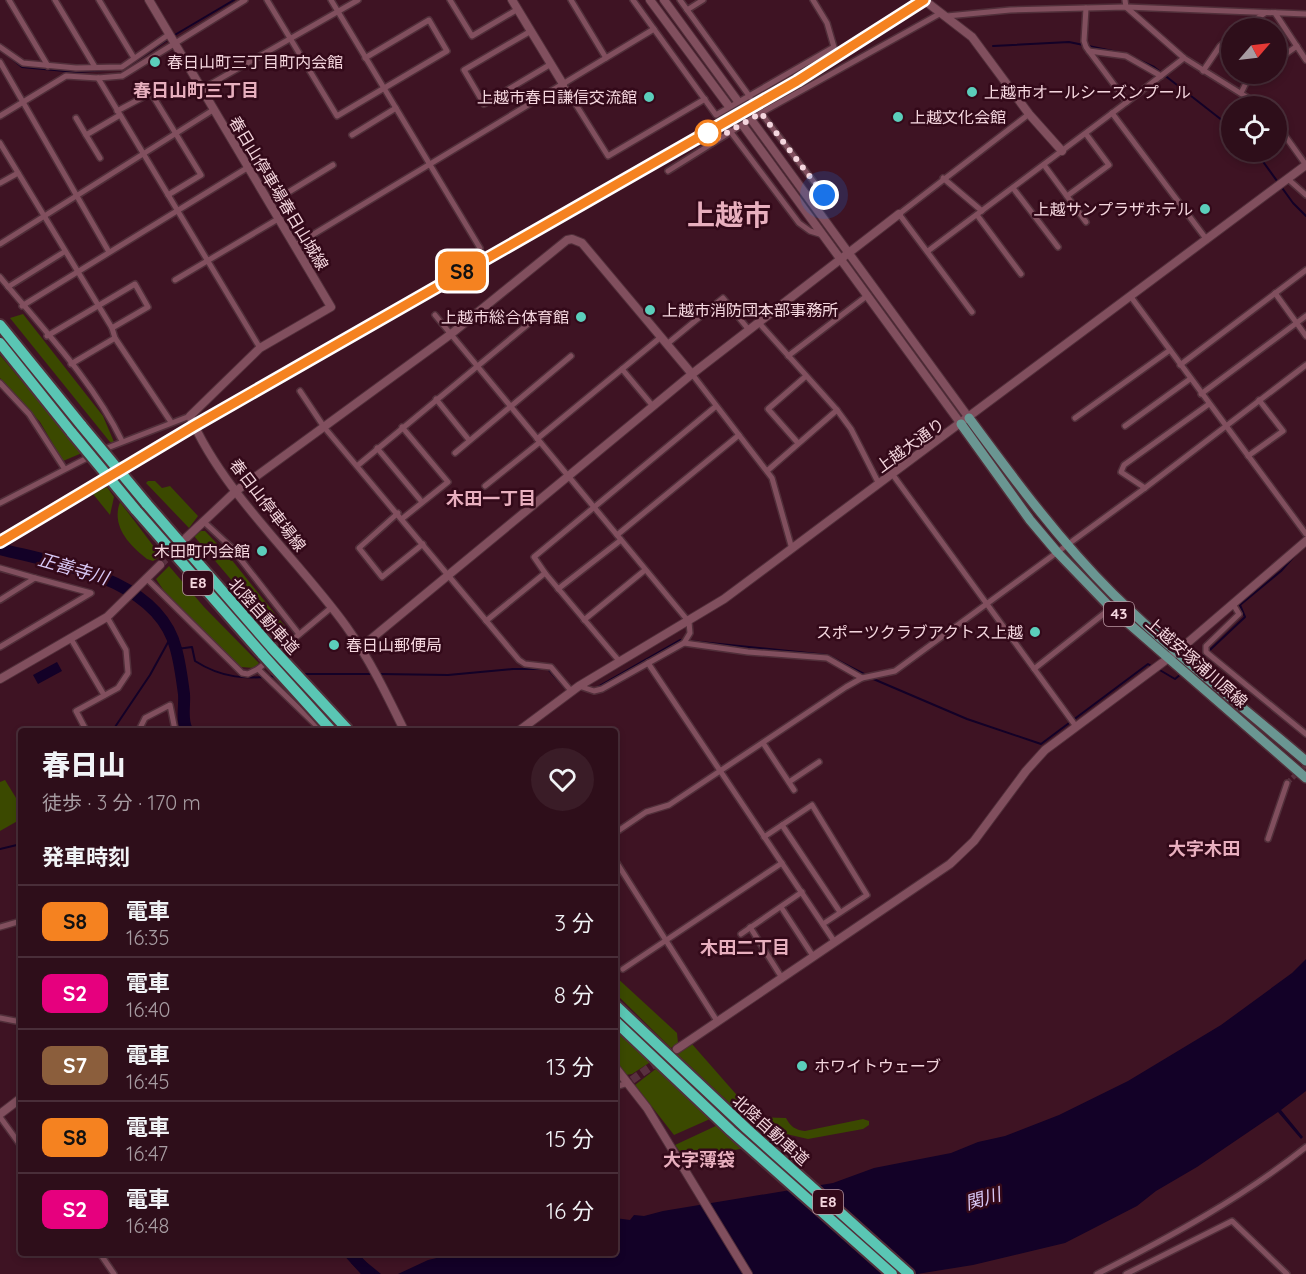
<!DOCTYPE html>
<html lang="ja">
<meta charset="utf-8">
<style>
body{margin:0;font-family:Quicksand,"Noto Sans JP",sans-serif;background:#3a1c27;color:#f1f3f6;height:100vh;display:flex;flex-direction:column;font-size:22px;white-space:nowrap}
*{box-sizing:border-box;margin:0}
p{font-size:20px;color:#a79ca2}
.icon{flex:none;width:33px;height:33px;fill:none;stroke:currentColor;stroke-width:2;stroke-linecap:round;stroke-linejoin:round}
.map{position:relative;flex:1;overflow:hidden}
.drawer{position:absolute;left:18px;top:728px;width:600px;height:528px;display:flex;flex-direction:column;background:#2e0e1a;border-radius:6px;box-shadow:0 3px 9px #0003,0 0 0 2px #492e39}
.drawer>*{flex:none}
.badge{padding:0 12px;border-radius:9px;font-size:21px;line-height:39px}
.needle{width:39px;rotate:62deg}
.tools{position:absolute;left:1221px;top:18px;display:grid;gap:12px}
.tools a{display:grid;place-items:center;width:66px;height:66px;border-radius:50%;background:#2e0e1a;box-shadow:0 3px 9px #0003,0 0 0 2px #492e39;font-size:30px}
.you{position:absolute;width:30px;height:30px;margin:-15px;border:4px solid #fff;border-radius:50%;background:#1a73e8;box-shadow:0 0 0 9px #1a73e833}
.map>.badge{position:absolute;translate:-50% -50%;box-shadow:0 0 0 3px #fff}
h2{padding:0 24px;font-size:22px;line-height:54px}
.round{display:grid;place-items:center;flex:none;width:63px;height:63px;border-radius:32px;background:#3a1c27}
.head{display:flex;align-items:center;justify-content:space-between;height:102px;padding:0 24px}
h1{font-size:28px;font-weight:800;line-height:45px}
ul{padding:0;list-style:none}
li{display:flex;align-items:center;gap:18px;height:72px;padding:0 24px;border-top:2px solid #492e39}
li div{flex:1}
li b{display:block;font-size:22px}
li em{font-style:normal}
li .badge{min-width:66px;font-weight:700;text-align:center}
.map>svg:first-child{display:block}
</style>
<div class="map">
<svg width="1306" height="1274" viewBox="0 0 1306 1274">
<rect width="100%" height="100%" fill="#3e1323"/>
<g fill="#3b4900">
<polygon points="23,314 103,416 114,442 110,442 10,318"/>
<polygon points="0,355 82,453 63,461 40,422 0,378"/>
<polygon points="148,481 155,481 162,488 170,486 198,516 189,528 146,483"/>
<polygon points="107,487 114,497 110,515 93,494"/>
<path d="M120 502 161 556 153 561 147 559C129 545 111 526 120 502Z"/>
<polygon points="201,531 205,531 227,554 288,630 289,635 286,639 279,636 194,536"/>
<polygon points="169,566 204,607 259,663 254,668 241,667 166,594 156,579"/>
<polygon points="5,780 21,806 21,819 0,831 0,782"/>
<polygon points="615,976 677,1033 678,1043 671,1048 615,993"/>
<polygon points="615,1028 652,1061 632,1074 626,1075 615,1062"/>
<polygon points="692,1044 742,1101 745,1111 737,1110 677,1054"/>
<polygon points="657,1068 710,1119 674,1135 635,1085"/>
<path d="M754 1117 786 1118C790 1126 795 1130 805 1131L863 1119 869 1121V1125L863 1129 808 1139 786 1134 764 1141 745 1122Z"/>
<polygon points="720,1124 746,1148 685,1158 675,1145"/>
</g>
<g fill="#130127">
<polygon points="57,662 62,671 38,684 33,675"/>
<polygon points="1306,959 1306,1091 1281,1110 1303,1137 1301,1139 1278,1112 1197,1167 1156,1191 1137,1206 1065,1243 973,1265 917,1274 398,1274 428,1260 458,1253 615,1252 615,1218 630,1220 634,1215 644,1216 663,1211 833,1183 874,1168 951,1153 978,1142 1005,1136 1059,1115 1128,1081 1221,1025 1292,973"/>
<polygon points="359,1256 381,1274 362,1274 351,1263"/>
</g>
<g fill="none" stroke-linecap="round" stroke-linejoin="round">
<g stroke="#130127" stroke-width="2">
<polyline points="993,46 1069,42 1127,54"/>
<polyline points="5,53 22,67 76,72 124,69 173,36 234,0"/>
<polyline points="1132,57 1154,67 1232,128"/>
<polyline points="1256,152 1293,203 1306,216"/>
<path d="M177 649 192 647 195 661C223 679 246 679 278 676"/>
<polyline points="1195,664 1245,617 1240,605 1281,571 1297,553"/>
<polyline points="1158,669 1175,679 1181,674"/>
<polyline points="302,674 374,674"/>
<polyline points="380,674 448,675 513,669 548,669 568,691"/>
<polyline points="871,678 967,719 1041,744 1148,664 1153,667"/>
<polyline points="594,689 680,640 827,655 866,675"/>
<polyline points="113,730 150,675 172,635"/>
<polyline points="0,849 21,844"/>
</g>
<g stroke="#130127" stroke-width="12">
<path d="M0 549C59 564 158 578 176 649 180 663 182 679 184 694 185 706 181 720 187 730"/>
<polyline points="349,1252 369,1274"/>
</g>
<polyline stroke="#59303f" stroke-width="5" stroke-dasharray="5 2.5" stroke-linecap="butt" points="1287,783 1306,765"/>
<g stroke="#59303f" stroke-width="8" stroke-dasharray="8 4" stroke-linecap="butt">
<polyline points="737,100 753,122"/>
<polyline points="728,105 744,127"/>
<polyline points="160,565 174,550"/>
<polyline points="632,1080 660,1060"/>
</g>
<g stroke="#512f3a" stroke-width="8">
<g id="street">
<polyline points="9,0 48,66"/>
<polyline points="55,0 95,67"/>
<polyline points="99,0 134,58"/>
<polyline points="267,0 337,116 447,51 429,20 365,58"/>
<polyline points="331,0 480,248"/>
<polyline points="450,0 472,36 518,9"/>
<polyline points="571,0 606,58"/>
<polyline points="633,0 716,115 834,47 827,23 813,0"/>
<polyline points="680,0 750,97"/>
<polyline points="1125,0 1126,7 1184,58 1261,106"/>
<polyline points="687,10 703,0"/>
<polyline points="1275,13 1306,60"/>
<polyline points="947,16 1010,10 1126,7 1306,14"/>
<polyline points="1243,28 1265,13"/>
<polyline points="531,31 464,70 484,104 551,64"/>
<polyline points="0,47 23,63 76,68 122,67 168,35"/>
<polyline points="1089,51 1126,56 1161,76"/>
<polyline points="1276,61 1297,46"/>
<polyline points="0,62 109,252"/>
<polyline points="1203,71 1220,46 1232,37"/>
<polyline points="98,78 260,348"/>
<polyline points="563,84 608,156 705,99"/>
<polyline points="202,89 358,0"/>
<polyline points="1241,93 1246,83 1259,74"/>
<polyline points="1127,102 1184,58"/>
<polyline points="117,111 151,93 201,175 168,195"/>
<polyline points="761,113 824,195 817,211"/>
<polyline points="1112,113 1207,240"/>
<polyline points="0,116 66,76 98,78 122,76 245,0"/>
<polyline points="76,118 86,135"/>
<polyline points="1276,123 1306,165"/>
<polyline points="730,131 799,223 810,231 823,235"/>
<polyline points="352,135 396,108"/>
<polyline points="0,143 112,328 115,338 171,422"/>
<polyline points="100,158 86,135 120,115"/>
<polyline points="1044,165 1086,222"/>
<polyline points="668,171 761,113 941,13"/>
<polyline points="943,178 982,211"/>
<polyline points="1288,179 1306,195"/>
<polyline points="0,183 18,173"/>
<polyline points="1013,188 1058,247"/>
<polyline points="1067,196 1109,165 1086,134"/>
<polyline points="269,204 333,165"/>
<polyline points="977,215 1021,274"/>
<polyline points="0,244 213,110"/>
<polyline points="294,246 654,29"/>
<polyline points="928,251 1127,102 1086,47 1084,41 1086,8"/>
<path d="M0 277C43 329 93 381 122 441"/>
<polyline points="175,280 278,219"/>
<polyline points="8,287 64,252"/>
<polyline points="1275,293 1306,336"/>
<polyline points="1131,297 1306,534"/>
<polyline points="22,306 247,168"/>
<polyline points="972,312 899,214 1029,114"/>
<polyline points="435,315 689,622 690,633 684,643 602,689 594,691 579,686"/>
<polyline points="759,323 837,410 767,471"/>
<polyline points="47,336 135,284 148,307 112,328"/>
<polyline points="667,344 723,298 749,330"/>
<polyline points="788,356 868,295"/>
<polyline points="71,364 115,338"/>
<polyline points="1180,365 1306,270"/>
<polyline points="622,369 652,405"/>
<polyline points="692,374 772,478 792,549"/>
<polyline points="0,383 29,414 64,468"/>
<polyline points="300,391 324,427 519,660 525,664 551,667 572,692"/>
<polyline points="1201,394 1306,316"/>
<polyline points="436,399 469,440"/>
<polyline points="837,410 851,429 879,484"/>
<polyline points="1075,418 1170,350"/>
<polyline points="1125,426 1190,379"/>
<polyline points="402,427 448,482 403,518"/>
<polyline points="537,439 661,337"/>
<polyline points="798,443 768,409 806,376"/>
<polyline points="377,448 422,502"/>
<polyline points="102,450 190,416"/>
<polyline points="455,453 571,356"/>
<polyline points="1248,456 1283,431 1259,400"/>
<polyline points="357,466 538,316"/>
<polyline points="893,475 1075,725"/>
<polyline points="485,486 540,442"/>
<polyline points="1145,488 1121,472 1124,465 1209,404"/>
<polyline points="0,503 91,456"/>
<polyline points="398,513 359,548 382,577 423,544"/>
<polyline points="203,521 231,547 299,634"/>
<polyline points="617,535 739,435"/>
<polyline points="0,568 35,578 0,600"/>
<polyline points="545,573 534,557 715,407"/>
<polyline points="146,578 242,673 248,674 258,669"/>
<polyline points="558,589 621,540"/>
<polyline points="1233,604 1239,614 1206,646 1206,652 1306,734"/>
<polyline points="584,620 645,570"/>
<polyline points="486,621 545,573 620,662"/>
<polyline points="71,639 104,695"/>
<polyline points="684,643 748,652 827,658 862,678"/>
<polyline points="0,647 91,593 35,578"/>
<polyline points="277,653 332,607"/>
<polyline points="268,661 258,669 321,730"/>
<polyline points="648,663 834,941"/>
<polyline points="1034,669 1111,608"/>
<polyline points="86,730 76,711 118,688 128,673 126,650 107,617"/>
<polyline points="139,730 145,718 170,705 175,730"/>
<polyline points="763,743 794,790"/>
<polyline points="789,782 819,762"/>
<polyline points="782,825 840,912"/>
<polyline points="615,833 646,812 669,805 846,687 862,678 895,671 1145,488 1306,365"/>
<polyline points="764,837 812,805 867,895 823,924"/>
<polyline points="1268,839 1287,783"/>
<polyline points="615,860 717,1021"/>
<polyline points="781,907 813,956"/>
<polyline points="0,927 21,921"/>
<polyline points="750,927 782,978"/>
<polyline points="741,934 802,892"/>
<polyline points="623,969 782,863"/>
<polyline points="0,1018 21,1022"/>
<polyline points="615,1087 628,1083"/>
<polyline points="0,1117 21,1146"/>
<polyline points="99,1252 114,1274"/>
<path d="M1097 1274C1170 1237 1242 1198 1306 1147"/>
<polyline points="1126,1274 1232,1221 1287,1274"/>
</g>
</g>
<g stroke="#512f3a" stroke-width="10">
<g id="secondary">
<path d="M149 0 331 307 260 348 190 416C223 493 297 558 346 626 369 658 387 695 404 730"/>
<polyline points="512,0 563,84"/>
<polyline points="650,0 728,105"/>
<polyline points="664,0 737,100"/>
<polyline points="924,0 972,37 1029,114 1062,151"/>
<polyline points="753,122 969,418"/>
<polyline points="744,127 961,424"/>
<polyline points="186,538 236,491 451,334 567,240 572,239 582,243 692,374"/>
<polyline points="360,648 692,374 899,214"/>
<polyline points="0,679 107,617 160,565"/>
<polyline points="520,730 579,686 724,599 1306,165"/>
<polyline points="677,1049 950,864 974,841 1026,771 1045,750 1178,651 1306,541"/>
<polyline points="615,1067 647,1108 748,1274"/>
<polyline points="0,1114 21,1098"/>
</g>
</g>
<g stroke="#512f3a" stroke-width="12">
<g id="primary">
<path d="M969 418C1014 479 1059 540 1113 594 1173 653 1242 706 1306 761"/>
<polyline points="961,424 1030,520 1057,552 1111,608 1306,778"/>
</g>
</g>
<g stroke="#512f3a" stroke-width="14">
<g id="highway">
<polyline points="0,325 82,426"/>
<polyline points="0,343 72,433"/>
<polyline points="146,503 272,648"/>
<polyline points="135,509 263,655"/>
<polyline points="615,1005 747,1129 909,1274"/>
<polyline points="615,1021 731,1131 892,1274"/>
</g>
</g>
<use href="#street" stroke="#814f5e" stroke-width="5"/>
<use href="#secondary" stroke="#814f5e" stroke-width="8"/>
<use href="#primary" stroke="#6a9692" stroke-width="9"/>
<use href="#highway" stroke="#5ac6b4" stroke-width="10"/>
<g stroke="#d5b5be" stroke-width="4.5">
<polyline id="rail" points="0,542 194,426 833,60 924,0"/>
</g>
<use href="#rail" stroke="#330919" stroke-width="2" stroke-dasharray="7" stroke-linecap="butt"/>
<g stroke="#512f3a" stroke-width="14" stroke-linecap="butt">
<g id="highway-bridge">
<polyline points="82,426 146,503"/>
<polyline points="72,433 135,509"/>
<polyline points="272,648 348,730"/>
<polyline points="263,655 331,730"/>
</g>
</g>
<use href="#highway-bridge" stroke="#5ac6b4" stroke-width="10"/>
</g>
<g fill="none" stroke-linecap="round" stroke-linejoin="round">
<g stroke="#fff" stroke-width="14">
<polyline id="line" points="0,542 194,426 797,81 924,0"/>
</g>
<use href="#line" stroke="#f58220" stroke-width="9"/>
<polyline stroke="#f4d6de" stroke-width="6" stroke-dasharray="0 10.8" points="708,133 718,138 761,113 824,195"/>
</g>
<g fill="#5bcebb" stroke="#330919" stroke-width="2">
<circle cx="155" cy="62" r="6"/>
<circle cx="972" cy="92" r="6"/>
<circle cx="649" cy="97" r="6"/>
<circle cx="898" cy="117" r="6"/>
<circle cx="1205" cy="209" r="6"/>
<circle cx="650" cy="310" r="6"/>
<circle cx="581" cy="317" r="6"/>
<circle cx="262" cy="551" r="6"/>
<circle cx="1035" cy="632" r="6"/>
<circle cx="334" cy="645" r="6"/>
<circle cx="802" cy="1066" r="6"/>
</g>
<circle fill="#fff" stroke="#f58220" stroke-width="3" cx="708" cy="133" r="12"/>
<g text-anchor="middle" stroke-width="5" stroke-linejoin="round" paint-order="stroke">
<g fill="#330919" stroke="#ba98a3" stroke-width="1.5">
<rect x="183" y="571" width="30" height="24" rx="4.5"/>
<rect x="1104" y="602" width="30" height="24" rx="4.5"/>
<rect x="813" y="1190" width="30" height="24" rx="4.5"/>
</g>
<g font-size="15" font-weight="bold" fill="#f4d6de">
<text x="198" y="588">E8</text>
<text x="1119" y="619">43</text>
<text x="828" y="1207">E8</text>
</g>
<g font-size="16" fill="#f4d6de" stroke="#330919" text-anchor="start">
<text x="167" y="68">春日山町三丁目町内会館</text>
<text x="984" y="98">上越市オールシーズンプール</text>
<text x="637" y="103" text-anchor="end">上越市春日謙信交流館</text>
<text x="910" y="123">上越文化会館</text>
<text x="1193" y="215" text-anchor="end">上越サンプラザホテル</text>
<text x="662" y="316">上越市消防団本部事務所</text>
<text x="569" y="323" text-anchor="end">上越市総合体育館</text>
<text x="250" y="557" text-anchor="end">木田町内会館</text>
<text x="1023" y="638" text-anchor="end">スポーツクラブアクトス上越</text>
<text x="346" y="651">春日山郵便局</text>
<text x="814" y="1072">ホワイトウェーブ</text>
</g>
<g font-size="16" fill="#f4d6de" stroke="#330919">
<text transform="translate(279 193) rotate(59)" y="6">春日山停車場春日山城線</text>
<text transform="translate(910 445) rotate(-36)" y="6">上越大通り</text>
<text transform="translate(268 505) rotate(52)" y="6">春日山停車場線</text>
<text transform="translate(264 616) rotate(48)" y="6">北陸自動車道</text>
<text transform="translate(1197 662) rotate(41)" y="6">上越安塚浦川原線</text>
<text transform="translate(771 1130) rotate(42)" y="6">北陸自動車道</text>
</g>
<g font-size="18" font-weight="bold" fill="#e8afbe" stroke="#330919">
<text x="196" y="97">春日山町三丁目</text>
<text x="491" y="505">木田一丁目</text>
<text x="1204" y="855">大字木田</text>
<text x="745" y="954">木田二丁目</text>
<text x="699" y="1166">大字薄袋</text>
</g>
<g font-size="18" font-style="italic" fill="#d9c9f6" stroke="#330919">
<text transform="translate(73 569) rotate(16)" y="6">正善寺川</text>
<text transform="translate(983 1199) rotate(-16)" y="6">関川</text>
</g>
<g font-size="28" font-weight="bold" fill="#e8afbe" stroke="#330919">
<text x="729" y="225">上越市</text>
</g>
</g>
</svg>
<div class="tools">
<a><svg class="needle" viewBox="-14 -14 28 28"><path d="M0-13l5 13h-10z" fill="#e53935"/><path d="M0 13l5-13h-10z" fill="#a79ca2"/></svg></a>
<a><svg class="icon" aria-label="locate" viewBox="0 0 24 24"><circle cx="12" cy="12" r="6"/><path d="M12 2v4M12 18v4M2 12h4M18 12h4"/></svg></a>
</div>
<div class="you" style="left:824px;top:195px"></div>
<b class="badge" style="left:462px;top:271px;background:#f58220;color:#111">S8</b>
<section class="drawer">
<div class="head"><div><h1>春日山</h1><p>徒歩 · 3 分 · 170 m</p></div><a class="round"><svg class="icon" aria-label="heart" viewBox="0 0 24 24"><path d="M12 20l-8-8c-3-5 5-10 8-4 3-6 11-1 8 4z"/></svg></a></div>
<h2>発車時刻</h2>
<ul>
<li><span class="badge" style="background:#f58220;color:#111">S8</span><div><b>電車</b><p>16:35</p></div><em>3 分</em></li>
<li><span class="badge" style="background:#e6007e;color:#fff">S2</span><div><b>電車</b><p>16:40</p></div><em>8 分</em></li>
<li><span class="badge" style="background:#8b5e3c;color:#fff">S7</span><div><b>電車</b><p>16:45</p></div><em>13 分</em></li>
<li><span class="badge" style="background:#f58220;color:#111">S8</span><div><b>電車</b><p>16:47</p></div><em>15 分</em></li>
<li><span class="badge" style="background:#e6007e;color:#fff">S2</span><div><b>電車</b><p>16:48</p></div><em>16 分</em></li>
</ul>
</section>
</div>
